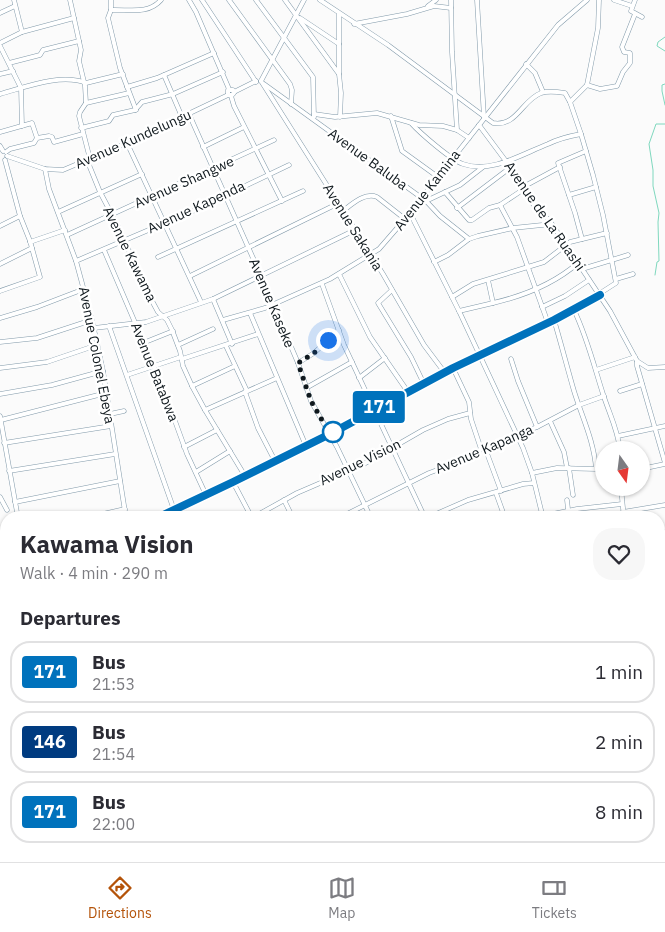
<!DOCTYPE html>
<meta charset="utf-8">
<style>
body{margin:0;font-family:"IBM Plex Sans",sans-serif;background:#f7f7f7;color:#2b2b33;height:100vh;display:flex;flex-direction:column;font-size:19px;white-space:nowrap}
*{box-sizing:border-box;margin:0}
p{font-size:16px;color:#7c7c81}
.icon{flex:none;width:28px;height:28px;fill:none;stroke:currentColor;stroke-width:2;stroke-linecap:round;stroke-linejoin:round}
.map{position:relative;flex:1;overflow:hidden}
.drawer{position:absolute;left:0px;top:511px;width:665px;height:351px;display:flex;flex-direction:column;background:#fff;border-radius:20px 20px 0 0;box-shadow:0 1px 4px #0004}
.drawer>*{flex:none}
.badge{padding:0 10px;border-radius:4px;font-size:18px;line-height:32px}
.needle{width:32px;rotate:166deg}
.controls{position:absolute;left:595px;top:441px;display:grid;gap:10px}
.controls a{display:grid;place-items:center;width:55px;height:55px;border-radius:50%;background:#fff;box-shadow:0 1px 4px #0004;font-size:25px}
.you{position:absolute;width:25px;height:25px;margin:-12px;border:4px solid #fff;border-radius:50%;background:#1a73e8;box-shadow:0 0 0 8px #1a73e833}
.map>.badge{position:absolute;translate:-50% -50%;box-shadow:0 0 0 2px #fff}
h2{padding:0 20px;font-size:19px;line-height:45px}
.round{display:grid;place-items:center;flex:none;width:52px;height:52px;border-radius:20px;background:#f7f7f7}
.summary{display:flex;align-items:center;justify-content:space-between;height:85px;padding:0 20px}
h1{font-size:24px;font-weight:700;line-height:38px}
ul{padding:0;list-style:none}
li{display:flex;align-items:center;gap:15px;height:62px;margin:0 10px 8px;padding:0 10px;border:2px solid #e1e1e2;border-radius:20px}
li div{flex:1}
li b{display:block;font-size:19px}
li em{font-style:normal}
li .badge{min-width:55px;font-weight:700;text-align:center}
.tabs{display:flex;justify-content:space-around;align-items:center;height:70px;border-top:1px solid #e1e1e2;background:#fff;font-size:14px;color:#7c7c81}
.tabs a{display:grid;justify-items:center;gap:2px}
.tabs .current{color:#b45309}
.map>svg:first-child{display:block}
</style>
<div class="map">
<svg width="665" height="862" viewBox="0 0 665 862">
<rect width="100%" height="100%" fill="#fbfbfb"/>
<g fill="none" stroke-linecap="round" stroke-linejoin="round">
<g stroke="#7fd8be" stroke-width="1">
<polyline points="665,37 658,42 657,46 665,51"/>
<polyline points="665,84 662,85 662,91 665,105"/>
<polyline points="655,275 657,262 659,261 658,222 659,213 653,186 653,170 649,144 656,124 665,124"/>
</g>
<g stroke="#829aaa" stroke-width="5">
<g id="minor">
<polyline points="14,0 22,32"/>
<polyline points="70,0 81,50 79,61 85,86 86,103 80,112 79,116 90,159"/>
<polyline points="111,0 111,10 108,18 120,68 136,110"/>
<polyline points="189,0 196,12 229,89"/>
<polyline points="202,0 256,82"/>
<polyline points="229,0 290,84 292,90 291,104"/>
<polyline points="256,0 313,77 314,117"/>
<polyline points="285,0 339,74 341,93 340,117"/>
<polyline points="451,0 452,52 457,130 469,138"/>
<polyline points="477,0 484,117"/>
<polyline points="614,0 632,6"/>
<polyline points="635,0 631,11 642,17"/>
<polyline points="428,6 436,0"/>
<path d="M111 10C128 9 148 15 161 0"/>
<polyline points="0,13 15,6"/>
<polyline points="339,14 339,74"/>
<polyline points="300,18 339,44"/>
<polyline points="354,24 407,14 434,6 451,8"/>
<polyline points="0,43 22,32 74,18"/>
<polyline points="0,46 21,88 22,126"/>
<polyline points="9,63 40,55 43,50 79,41"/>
<polyline points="526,64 535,73 543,92"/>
<polyline points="0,74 13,71"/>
<polyline points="164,75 182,117"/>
<polyline points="261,81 383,274 424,345 445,373"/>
<polyline points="261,81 304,0"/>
<polyline points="264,84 426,201 440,216 469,239"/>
<polyline points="587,85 600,89 617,86 623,72 630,63 630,53 624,52 622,47 635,14"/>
<polyline points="587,85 598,28 599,0"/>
<polyline points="127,87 157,78 214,53"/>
<polyline points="234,92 256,81"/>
<path d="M0 94C26 87 61 73 86 83L123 74"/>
<polyline points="231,96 234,106 282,201"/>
<polyline points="570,102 587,85"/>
<polyline points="86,103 129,93"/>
<polyline points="189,114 261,276 298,363 311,401 337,447 371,518"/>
<polyline points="314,114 335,117 377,113 419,125 443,126 457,130"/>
<polyline points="391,116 402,151 438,177"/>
<path d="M411 123C420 133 451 160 463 164 491 174 522 154 548 144 558 139 570 136 581 134"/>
<polyline points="479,125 517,176 529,199 537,209 549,220 566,245 610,311 637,361 648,368 665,367"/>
<polyline points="81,128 109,121 113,115 135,110 142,102 173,94 223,72"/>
<polyline points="0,132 32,123 37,138"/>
<polyline points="127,143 201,302"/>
<polyline points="0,146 3,151"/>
<polyline points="203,147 244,127"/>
<polyline points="6,152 10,149 34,143 37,138 49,136 52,137 54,142 83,134"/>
<polyline points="7,156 45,169 63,170 127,143 228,95 232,95 234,93 233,90 228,90 228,95"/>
<polyline points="87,160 100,192 120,230 144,286 158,312 167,320 172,330 180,351 183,366 192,386 205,410 245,476"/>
<polyline points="45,169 49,189 76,261 92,320 103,371 126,518"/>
<polyline points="523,187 560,167"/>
<polyline points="445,192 469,220 472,220 489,208 500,205 524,189"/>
<polyline points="569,195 596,187"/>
<polyline points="426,201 460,185 483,167"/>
<polyline points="500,205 517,237 548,323"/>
<polyline points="457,208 511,167"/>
<path d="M343 211C352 204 365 192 377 197L405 219"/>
<polyline points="58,212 142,174"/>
<polyline points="410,213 459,311 523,448 532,473 543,518"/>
<polyline points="0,226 20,216"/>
<polyline points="67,235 274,140"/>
<polyline points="582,239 575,213 558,163 586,151"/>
<polyline points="30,242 65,230"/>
<polyline points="104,250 163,388 187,454 206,495"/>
<polyline points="158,257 303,191"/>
<polyline points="76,261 193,211 289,165"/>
<polyline points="434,262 448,255 469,239 478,236 513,228 552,224"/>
<polyline points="0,264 32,248"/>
<polyline points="582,269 628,255"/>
<polyline points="339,274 370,337 408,392"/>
<polyline points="190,276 339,203"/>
<polyline points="616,279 633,274"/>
<polyline points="322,284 344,345 425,518"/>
<polyline points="392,290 378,303 411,357 424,384"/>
<polyline points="0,291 40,277 30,241 20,216 5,160"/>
<polyline points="452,297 473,284 544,262 570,242 607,233"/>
<polyline points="213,299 232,344"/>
<path d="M493 303C523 296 555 283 578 263"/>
<polyline points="542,307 565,296 589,280"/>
<path d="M574 310C587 337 594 366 603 394 609 413 618 430 620 450"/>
<polyline points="459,311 493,303 488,280"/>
<polyline points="250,313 306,446"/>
<polyline points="0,318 37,307 84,289"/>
<polyline points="223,320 265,308 330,279 379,249 405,219 558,25 587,0"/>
<polyline points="109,326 174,510"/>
<polyline points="94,328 146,322 213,299 355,230"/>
<polyline points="0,342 37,338 92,320"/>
<polyline points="143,343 173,331"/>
<polyline points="178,345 213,329"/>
<polyline points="226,346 247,391"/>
<polyline points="182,359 258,334"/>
<polyline points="511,359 518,381 537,427"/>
<polyline points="637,361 637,366 665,463"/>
<polyline points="298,363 314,353 339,330"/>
<polyline points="0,368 47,362 97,345"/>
<polyline points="453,368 469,402 471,419 481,449"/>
<polyline points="596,370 635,357"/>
<polyline points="127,375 181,357"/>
<polyline points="359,378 385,358"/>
<polyline points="192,386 235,366"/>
<polyline points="306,388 352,362"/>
<polyline points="620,391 642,384"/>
<polyline points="245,392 258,428 275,461"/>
<polyline points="0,394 52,385 103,371"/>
<polyline points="205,410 277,378"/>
<polyline points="110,414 124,411"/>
<polyline points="0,416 18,518"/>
<polyline points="1,420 106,393"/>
<polyline points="550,421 564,452 567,468"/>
<polyline points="618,436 665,426"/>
<polyline points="4,443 111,426"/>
<polyline points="184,447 217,430"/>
<polyline points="485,448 501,491"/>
<polyline points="569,468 573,495"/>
<polyline points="641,469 665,464"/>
<polyline points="9,471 115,454"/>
<polyline points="196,472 230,451"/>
<path d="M532 473 557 468 596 469C594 441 582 417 574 391 567 367 561 343 554 320"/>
<polyline points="233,482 252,518"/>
<polyline points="621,488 624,518"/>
<polyline points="496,493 505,518"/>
<polyline points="0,497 7,510"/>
<polyline points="284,500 293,518"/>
<polyline points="567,500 569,518"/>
<polyline points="15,502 120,481"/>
<polyline points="623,512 665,505"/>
<polyline points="543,516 577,509 622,504"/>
<polyline points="85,518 125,509"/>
<path d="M157 518 233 482 330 434 453 368 574 310 616 283 603 215 593 175 581 134 570 102 565 93C558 92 548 91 541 93 522 100 517 127 493 123L388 45 320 0"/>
<polyline points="252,518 297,493 362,465 423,430 448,419 470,413"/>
<polyline points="339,518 429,473 461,461 475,452 537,427 579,405 604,396"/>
<polyline points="427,518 468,500 523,484 534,483"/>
<polyline points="659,532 665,532"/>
<polyline points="0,552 6,565"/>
<polyline points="0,597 6,593"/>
<polyline points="659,604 665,604"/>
<polyline points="0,628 6,624"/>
<polyline points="659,649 665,648"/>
<polyline points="0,657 6,654"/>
<polyline points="3,688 6,687"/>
<polyline points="659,690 665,689"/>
<polyline points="5,710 6,713"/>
<polyline points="659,728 665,726"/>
<polyline points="0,734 6,735"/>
<polyline points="659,767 665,766"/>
<polyline points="0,769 6,773"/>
<polyline points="659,809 665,807"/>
<polyline points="659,853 665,851"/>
<polyline points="203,856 203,862"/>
<polyline points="226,856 226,862"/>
<polyline points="248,856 248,862"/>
<polyline points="270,856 273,862"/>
<polyline points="300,856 303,862"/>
<polyline points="316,856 318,862"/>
<polyline points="349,856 350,862"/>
<polyline points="389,856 391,862"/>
<polyline points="420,856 422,862"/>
<polyline points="450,856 452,862"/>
<polyline points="464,856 467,856"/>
<polyline points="500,856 502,862"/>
<polyline points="552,856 553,862"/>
<polyline points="110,862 111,856"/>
<polyline points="424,862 450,856"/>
<polyline points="534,862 537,856"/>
<polyline points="627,862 647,856"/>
</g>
</g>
<use href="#minor" stroke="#fff" stroke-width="4"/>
</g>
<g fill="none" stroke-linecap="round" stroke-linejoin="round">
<g stroke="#fff" stroke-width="11">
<polyline id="line" points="157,518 233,482 330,434 453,368 554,320 600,295"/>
</g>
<use href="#line" stroke="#0072bc" stroke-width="8"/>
<polyline stroke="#0f181d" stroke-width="5" stroke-dasharray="0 9" points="328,340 314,353 298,363 311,401 330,434 333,432"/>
</g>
<circle fill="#fff" stroke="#0072bc" stroke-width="2.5" cx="333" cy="432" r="10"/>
<g text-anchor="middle" stroke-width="5" stroke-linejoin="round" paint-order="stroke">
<g font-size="14" fill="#0f181d" stroke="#fff">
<text transform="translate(133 139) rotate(-24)" y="5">Avenue Kundelungu</text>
<text transform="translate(368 159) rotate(36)" y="5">Avenue Baluba</text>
<text transform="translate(184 182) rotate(-24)" y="5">Avenue Shangwe</text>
<text transform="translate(427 190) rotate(-52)" y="5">Avenue Kamina</text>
<text transform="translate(196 207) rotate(-25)" y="5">Avenue Kapenda</text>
<text transform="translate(545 216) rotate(55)" y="5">Avenue de La Ruashi</text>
<text transform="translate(353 227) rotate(58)" y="5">Avenue Sakania</text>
<text transform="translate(130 254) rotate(64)" y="5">Avenue Kawama</text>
<text transform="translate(272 303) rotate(67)" y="5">Avenue Kaseke</text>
<text transform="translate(97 355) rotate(79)" y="5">Avenue Colonel Ebeya</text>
<text transform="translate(155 372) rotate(68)" y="5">Avenue Batabwa</text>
<text transform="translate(484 449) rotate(-23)" y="5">Avenue Kapanga</text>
<text transform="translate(360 462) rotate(-26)" y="5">Avenue Vision</text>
</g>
</g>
</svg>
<div class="controls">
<a><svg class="needle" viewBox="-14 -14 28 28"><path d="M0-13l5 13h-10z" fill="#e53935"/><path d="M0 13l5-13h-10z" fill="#7c7c81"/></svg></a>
</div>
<div class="you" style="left:328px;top:340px"></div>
<b class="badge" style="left:379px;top:407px;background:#0072bc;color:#fff">171</b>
<section class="drawer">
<div class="summary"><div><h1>Kawama Vision</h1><p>Walk · 4 min · 290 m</p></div><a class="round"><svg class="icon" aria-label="heart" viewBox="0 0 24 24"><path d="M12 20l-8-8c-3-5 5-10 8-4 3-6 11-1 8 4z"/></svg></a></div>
<h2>Departures</h2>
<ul>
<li><span class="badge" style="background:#0072bc;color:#fff">171</span><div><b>Bus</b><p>21:53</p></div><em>1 min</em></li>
<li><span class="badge" style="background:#003b80;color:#fff">146</span><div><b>Bus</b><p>21:54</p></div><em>2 min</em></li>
<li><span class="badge" style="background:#0072bc;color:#fff">171</span><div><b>Bus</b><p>22:00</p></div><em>8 min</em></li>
</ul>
</section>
</div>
<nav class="tabs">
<a class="current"><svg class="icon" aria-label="directions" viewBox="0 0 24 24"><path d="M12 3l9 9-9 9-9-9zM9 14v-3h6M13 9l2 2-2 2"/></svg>Directions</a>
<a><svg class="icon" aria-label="map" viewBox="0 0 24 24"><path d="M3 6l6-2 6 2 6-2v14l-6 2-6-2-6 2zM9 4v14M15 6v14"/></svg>Map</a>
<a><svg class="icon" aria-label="tickets" viewBox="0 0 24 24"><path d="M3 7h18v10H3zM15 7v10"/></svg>Tickets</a>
</nav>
